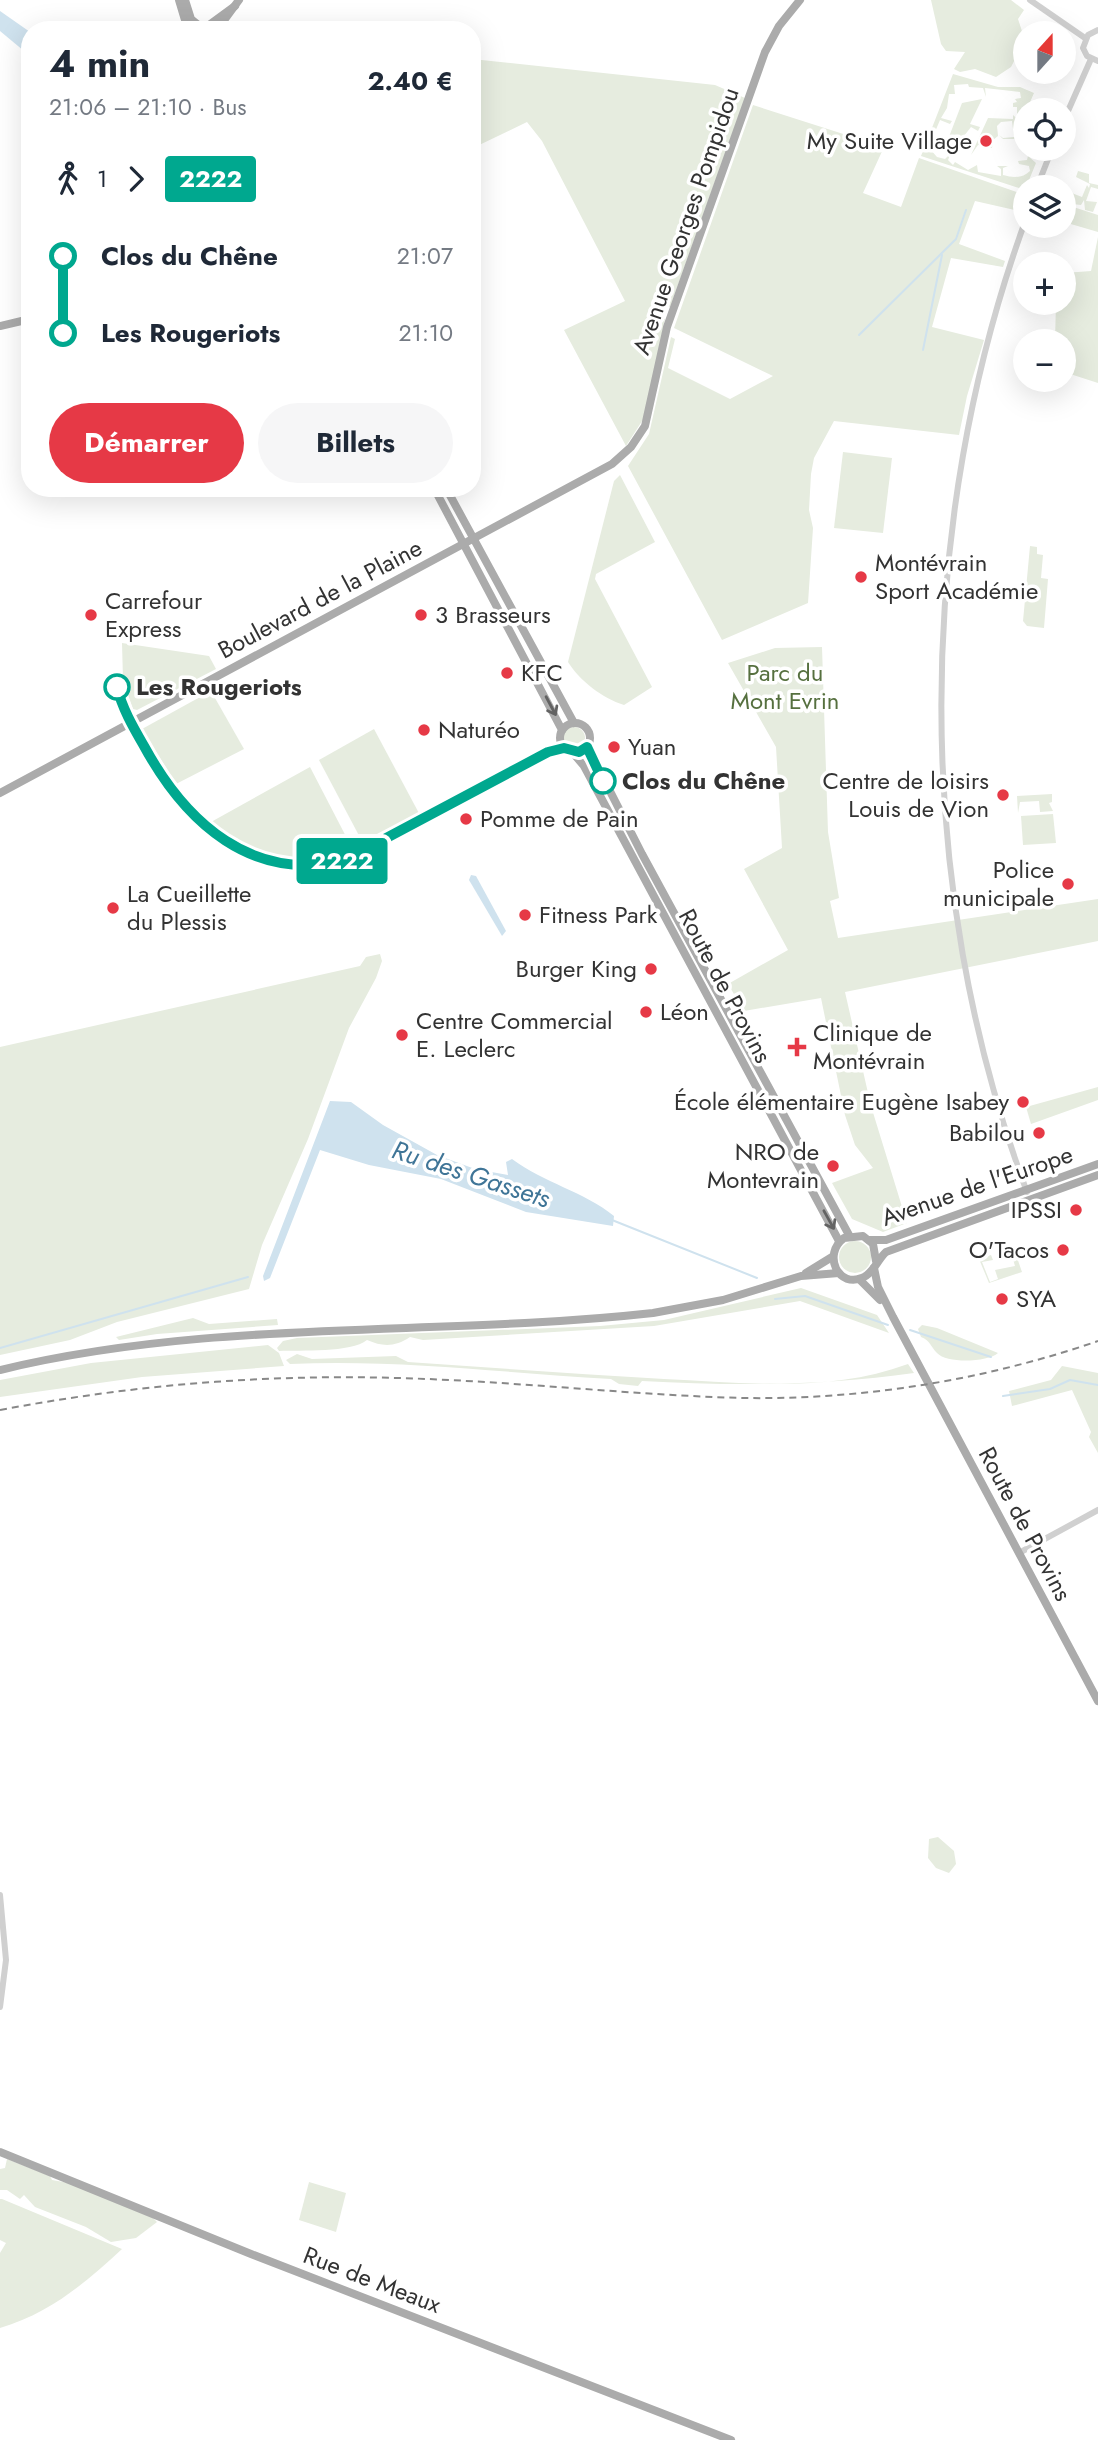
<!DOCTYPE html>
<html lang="fr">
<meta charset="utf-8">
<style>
body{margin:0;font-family:Jost,sans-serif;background:#f6f6f7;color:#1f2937;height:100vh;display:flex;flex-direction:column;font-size:26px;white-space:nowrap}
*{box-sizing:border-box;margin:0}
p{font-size:23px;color:#747a83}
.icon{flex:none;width:38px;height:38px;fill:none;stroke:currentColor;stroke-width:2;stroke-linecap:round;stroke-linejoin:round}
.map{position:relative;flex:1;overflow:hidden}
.side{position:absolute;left:21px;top:21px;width:460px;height:476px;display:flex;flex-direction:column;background:#fff;border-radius:28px;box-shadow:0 7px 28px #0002}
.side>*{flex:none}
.badge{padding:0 14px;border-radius:5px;font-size:24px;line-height:46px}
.needle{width:46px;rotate:21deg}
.tools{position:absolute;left:1013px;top:21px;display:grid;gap:14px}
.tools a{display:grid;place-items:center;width:63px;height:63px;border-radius:50%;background:#fff;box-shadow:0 7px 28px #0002;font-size:35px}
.map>.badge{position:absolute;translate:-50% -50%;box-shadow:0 0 0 4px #fff}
.legs{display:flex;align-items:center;gap:10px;height:77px;padding:0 28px;font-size:23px}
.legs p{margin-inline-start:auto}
.headline{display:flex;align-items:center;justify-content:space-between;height:119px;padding:0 28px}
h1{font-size:38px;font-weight:700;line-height:52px}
.primary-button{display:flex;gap:14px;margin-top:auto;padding:14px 28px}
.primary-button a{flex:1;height:80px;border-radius:42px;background:#e63946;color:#fff;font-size:28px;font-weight:700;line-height:80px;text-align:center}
.primary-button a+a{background:#f6f6f7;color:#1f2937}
ul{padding:0 28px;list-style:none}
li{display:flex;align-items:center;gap:24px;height:77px;font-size:26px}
li i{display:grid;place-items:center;width:10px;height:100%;margin:0 9px;background:currentColor}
li i::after{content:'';width:18px;height:18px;margin:-9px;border:5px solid;border-radius:50%;background:#fff}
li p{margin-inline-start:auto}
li:first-child i{background:linear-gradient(#0000 50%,currentColor 0)}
li:last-child i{background:linear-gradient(currentColor 50%,#0000 0)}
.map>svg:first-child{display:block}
</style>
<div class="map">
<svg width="1098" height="2440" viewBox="0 0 1098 2440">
<rect width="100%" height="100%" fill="#fff"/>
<g fill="#e6ecdf">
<polygon points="931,0 1011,0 1024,10 1018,19 1025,40 1011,67 996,77 975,69 960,72 954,69 965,52 946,51 941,44"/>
<polygon points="472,59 715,85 745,98 670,307 655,301 651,312 665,319 644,418 626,446 564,330 625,301 542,141 527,122 473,148"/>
<path d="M953 74 998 87H1020L1034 93 1024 116 1025 122 1017 113V107H1013V103L1017 102 1015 99 1021 98 1020 92 985 88 986 97 983 88 969 87 968 84 954 85 955 94H949L947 108 941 118 952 121 950 124 940 120 932 139 943 143 945 147 942 150 939 147 942 144H935L930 149 937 157 945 159 951 153 948 160 953 165 955 162 968 170 977 165 978 172 1001 176V169L997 166H1008L1003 168V175C1014 178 1023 178 1030 171L1029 166 1019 164 1018 161 1027 160 1028 156 1036 163 1025 190 921 156Z"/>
<polygon points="982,99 970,124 980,127 978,131 971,127 953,150 947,142 962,103"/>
<polygon points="753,105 884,147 863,193 901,207 919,158 1025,195 1019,211 975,201 959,244 1005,261 1003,267 951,258 932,327 984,340 967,396 959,435 834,421 814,458 811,474 809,510 813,528 808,603 722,640 628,466 649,434 671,337 675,339 668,368 730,399 773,376 674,328"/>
<polygon points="1013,115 1023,124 1019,125 1017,128 1021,130 1014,139 1003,139 999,135 1003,138 1014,137 1012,121 1001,122 997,126 998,136 993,140 992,148 978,145 971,155 988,118 1013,119"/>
<polygon points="1078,171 1089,174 1089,183 1098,185 1098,189 1091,187 1086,201 1097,202 1093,212 1085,210 1084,200 1081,205 1064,203 1064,190 1082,197 1087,185 1089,188 1090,184 1076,177"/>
<polygon points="1064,204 1098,215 1098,232 1064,222"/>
<polygon points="1098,237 1098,383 1064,372 1064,341 1055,341 1056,303 1064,303 1064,273 1091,271"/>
<polygon points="843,452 892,458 883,533 834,528"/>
<path d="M620 475 655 542 596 574 595 579 652 687 624 705C602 698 580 681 568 662L614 481Z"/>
<polygon points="1030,546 1037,547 1037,554 1043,555 1041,578 1048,579 1044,628 1027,626 1023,621"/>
<polygon points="122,643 209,656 216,669 137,710 133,709 123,680"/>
<polygon points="822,647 828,832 839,898 830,901 838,938 1098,899 1098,941 845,992 871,1106 907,1223 883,1232 852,1219 832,1183 873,1168 855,1145 845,1115 821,998 744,1011 728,984 788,950 744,869 782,848 776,747 728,663 775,648"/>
<polygon points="211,691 244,749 176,784 142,729"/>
<circle cx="574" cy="738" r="11"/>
<polygon points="374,729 421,817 364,845 319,760"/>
<path d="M310 767 353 850C306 875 249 854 211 822Z"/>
<polygon points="1052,794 1052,802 1049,803 1053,811 1040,812 1039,801 1020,802 1018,813 1017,796"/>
<polygon points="1053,814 1056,843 1023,845 1021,816"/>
<polygon points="380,954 382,961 376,978 349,1028 308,1139 262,1245 249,1289 117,1322 70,1340 0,1355 0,1047 360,966 366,957"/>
<polygon points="1098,1087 1098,1100 1031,1124 1026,1107"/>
<circle cx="855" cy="1257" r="16"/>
<polygon points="1015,1252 1022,1272 989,1283 979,1259 991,1255 993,1260 982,1262 990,1282 998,1279 995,1270 1015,1266 1012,1256 1007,1255"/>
<path d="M801 1288 877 1315 889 1333 800 1301 654 1326 423 1340 410 1337C395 1347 383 1347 367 1340 351 1353 301 1350 279 1351L277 1348 283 1341 297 1338 600 1326 664 1320Z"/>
<polygon points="193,1318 209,1324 277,1319 278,1325 157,1334 119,1340 116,1337"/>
<path d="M922 1325 937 1328 998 1353C988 1362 947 1364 937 1353 930 1346 931 1341 921 1337L918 1329Z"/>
<polygon points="268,1345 279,1353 284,1366 142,1377 0,1397 0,1380 91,1363"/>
<path d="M297 1354 312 1359 396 1356 408 1362C493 1368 579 1374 664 1379 746 1383 830 1393 908 1364L914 1373C822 1386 734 1386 642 1381L638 1386 619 1384 611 1379C504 1373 397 1359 290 1364L286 1360Z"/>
<polygon points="1062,1366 1098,1373 1098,1453 1089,1437 1091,1432 1072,1390 1012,1406 1009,1391 1051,1380"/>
<polygon points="938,1837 954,1851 956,1864 949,1873 936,1868 928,1858 929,1839"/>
<polygon points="7,2159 50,2176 52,2180 69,2183 151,2216 157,2222 136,2238 111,2242 86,2227 35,2207 24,2195 20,2199 7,2190 0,2190 0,2169 5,2168"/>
<polygon points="309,2182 346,2193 336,2232 299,2220"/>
<path d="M0 2199H2L122 2249C84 2284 50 2313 0 2328V2253L6 2243 0 2240Z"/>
</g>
<g fill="#cfe2ee">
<polygon points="0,11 30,32 30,56 0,31"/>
<polygon points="471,875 476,876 506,931 502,936 469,880"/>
<path d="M330 1101 351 1102 383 1125 437 1155 475 1169 508 1175 506 1162 512 1159C544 1183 583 1191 614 1216L613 1226 526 1212 441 1179 369 1165 320 1150 270 1278 264 1281 263 1276Z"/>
</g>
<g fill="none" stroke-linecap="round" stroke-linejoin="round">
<g stroke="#cfe2ee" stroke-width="2">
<polyline points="859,335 956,239 966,210"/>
<polyline points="923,350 942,255"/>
<polyline points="612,1220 757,1278"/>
<polyline points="775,1299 805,1296 888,1325"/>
<polyline points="910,1330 991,1357"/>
<polyline points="0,1348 248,1277"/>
<polyline points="1003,1396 1050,1389 1070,1380 1098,1385"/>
</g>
<g stroke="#d0d0d0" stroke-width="6">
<polyline points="1030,0 1085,38"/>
<polyline points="1098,30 1088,35 1083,48 1087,56 1098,61"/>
<polyline points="1064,120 1091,59"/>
<polyline points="1037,187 1052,149"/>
<path d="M1026 219C914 525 912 885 1027 1192"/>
<polyline points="1019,1553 1098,1510"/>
<polyline points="0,1895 6,1960 0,2007"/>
</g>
<g stroke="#ababab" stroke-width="8">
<polyline points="179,0 188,30"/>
<polyline points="185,0 191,19 201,27"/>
<polyline points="205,28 235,6"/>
<polyline points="217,30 239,0"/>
<polyline points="0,326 30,319"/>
<polyline points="434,488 562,730"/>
<polyline points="446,488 574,723"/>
<circle cx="575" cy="738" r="15"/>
<polyline points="587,746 642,854 849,1235"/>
<polyline points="573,753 584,766 839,1241"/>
<polyline points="0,793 612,464 631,447 645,426 667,327 765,52 779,26 800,0"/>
<polyline points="869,1240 886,1240 1098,1164"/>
<path d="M876 1261 873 1244 863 1236 844 1238C822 1254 838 1290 864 1277 874 1272 878 1259 886 1252L1098 1175"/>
<polyline points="874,1268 878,1287 893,1317 1098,1701"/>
<polyline points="806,1273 832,1257"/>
<polyline points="859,1279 880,1300"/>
<path d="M0 1370C214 1318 436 1337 653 1313L723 1300 801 1276 839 1273"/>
<polyline points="0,2152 251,2254 731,2440"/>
</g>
<path stroke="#888" stroke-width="2" stroke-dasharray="7 5" stroke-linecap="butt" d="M0 1410C132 1385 264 1374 398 1378 513 1381 628 1395 743 1398 863 1400 985 1380 1098 1341"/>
</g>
<defs><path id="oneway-shaft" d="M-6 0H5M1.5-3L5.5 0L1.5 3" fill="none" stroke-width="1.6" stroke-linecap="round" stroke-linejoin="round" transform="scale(1.75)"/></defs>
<g stroke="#636363">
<use href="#oneway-shaft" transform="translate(551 706) rotate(62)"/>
<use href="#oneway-shaft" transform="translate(829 1220) rotate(61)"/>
</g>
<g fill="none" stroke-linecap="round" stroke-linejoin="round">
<g stroke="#fff" stroke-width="16">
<path id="line-1" d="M117 687C122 708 133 727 144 746 186 823 252 883 345 860L548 752 564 748 579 752 587 747 603 781"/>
</g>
<use href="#line-1" stroke="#00a88f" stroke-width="10"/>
</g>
<g fill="#e63946" stroke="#fff" stroke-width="2.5">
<circle cx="986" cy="141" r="7"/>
<circle cx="861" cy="577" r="7"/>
<circle cx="91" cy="615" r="7"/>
<circle cx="421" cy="615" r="7"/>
<circle cx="507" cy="673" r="7"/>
<circle cx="424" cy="730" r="7"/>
<circle cx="614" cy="747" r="7"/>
<circle cx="1003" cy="795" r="7"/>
<circle cx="466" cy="819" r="7"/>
<circle cx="1068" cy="884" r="7"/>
<circle cx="113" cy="908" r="7"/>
<circle cx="525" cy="915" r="7"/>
<circle cx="651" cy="969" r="7"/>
<circle cx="646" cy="1012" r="7"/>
<circle cx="402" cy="1035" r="7"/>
<path d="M793.5 1036.5h7v7h7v7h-7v7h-7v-7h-7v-7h7z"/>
<circle cx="1023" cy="1102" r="7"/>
<circle cx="1039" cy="1133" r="7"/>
<circle cx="833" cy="1166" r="7"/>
<circle cx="1076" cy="1210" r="7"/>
<circle cx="1063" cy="1250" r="7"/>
<circle cx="1002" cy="1299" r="7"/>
</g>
<g fill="#fff" stroke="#00a88f" stroke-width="3.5">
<circle cx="117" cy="687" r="12"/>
<circle cx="603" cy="781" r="12"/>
</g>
<g text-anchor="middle" stroke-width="7" stroke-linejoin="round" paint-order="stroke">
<g font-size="24" fill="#333" stroke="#fff" text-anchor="start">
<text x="972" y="149" text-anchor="end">My Suite Village</text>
<text x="875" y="571">Montévrain<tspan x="875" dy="28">Sport Académie</tspan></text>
<text x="105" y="609">Carrefour<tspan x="105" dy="28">Express</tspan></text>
<text x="435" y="623">3 Brasseurs</text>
<text x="521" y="681">KFC</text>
<text x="438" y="738">Naturéo</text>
<text x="628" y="755">Yuan</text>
<text x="989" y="789" text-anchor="end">Centre de loisirs<tspan x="989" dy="28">Louis de Vion</tspan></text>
<text x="480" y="827">Pomme de Pain</text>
<text x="1054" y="878" text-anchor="end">Police<tspan x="1054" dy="28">municipale</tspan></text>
<text x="127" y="902">La Cueillette<tspan x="127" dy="28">du Plessis</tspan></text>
<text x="539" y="923">Fitness Park</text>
<text x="637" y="977" text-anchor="end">Burger King</text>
<text x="660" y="1020">Léon</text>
<text x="416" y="1029">Centre Commercial<tspan x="416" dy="28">E. Leclerc</tspan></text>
<text x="813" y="1041">Clinique de<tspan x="813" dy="28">Montévrain</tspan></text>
<text x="1009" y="1110" text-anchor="end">École élémentaire Eugène Isabey</text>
<text x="1025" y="1141" text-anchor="end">Babilou</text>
<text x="819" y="1160" text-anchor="end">NRO de<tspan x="819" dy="28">Montevrain</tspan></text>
<text x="1062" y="1218" text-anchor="end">IPSSI</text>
<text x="1049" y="1258" text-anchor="end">O'Tacos</text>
<text x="1016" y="1307">SYA</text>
</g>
<g font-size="24" fill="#333" stroke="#fff">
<text transform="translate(686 221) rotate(-71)" y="8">Avenue Georges Pompidou</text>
<text transform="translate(320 599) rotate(-28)" y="8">Boulevard de la Plaine</text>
<text transform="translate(725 986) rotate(62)" y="8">Route de Provins</text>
<text transform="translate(977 1186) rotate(-19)" y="8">Avenue de l'Europe</text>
<text transform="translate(1025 1524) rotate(62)" y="8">Route de Provins</text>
<text transform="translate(372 2280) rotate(21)" y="8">Rue de Meaux</text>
</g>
<g font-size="24" fill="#56703f" stroke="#fff">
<text x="785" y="681">Parc du<tspan x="785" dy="28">Mont Evrin</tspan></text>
</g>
<g font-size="24" font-weight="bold" fill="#333" stroke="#fff" text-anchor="start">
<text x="136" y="695">Les Rougeriots</text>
<text x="622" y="789">Clos du Chêne</text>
</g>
<g font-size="26" font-style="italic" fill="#3f7597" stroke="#fff">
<text transform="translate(471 1174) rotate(18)" y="9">Ru des Gassets</text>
</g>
</g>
</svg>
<div class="tools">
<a><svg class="needle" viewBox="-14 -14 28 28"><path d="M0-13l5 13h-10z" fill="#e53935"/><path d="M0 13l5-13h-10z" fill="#747a83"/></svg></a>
<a><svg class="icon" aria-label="locate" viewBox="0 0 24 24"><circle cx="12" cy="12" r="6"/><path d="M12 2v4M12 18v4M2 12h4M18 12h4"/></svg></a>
<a><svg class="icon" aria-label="layers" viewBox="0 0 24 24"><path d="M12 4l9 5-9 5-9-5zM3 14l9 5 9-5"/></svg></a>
<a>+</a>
<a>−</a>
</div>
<b class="badge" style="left:342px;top:861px;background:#00a88f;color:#fff">2222</b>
<section class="side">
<div class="headline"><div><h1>4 min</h1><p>21:06 – 21:10 · Bus</p></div><b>2.40 €</b></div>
<div class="legs"><svg class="icon" aria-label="walk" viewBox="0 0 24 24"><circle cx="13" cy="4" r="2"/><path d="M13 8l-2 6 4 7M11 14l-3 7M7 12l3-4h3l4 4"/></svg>1<svg class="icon" aria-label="forward" viewBox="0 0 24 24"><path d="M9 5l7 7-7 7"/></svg><b class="badge" style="background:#00a88f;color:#fff">2222</b></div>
<ul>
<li><i style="color:#00a88f"></i><b>Clos du Chêne</b><p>21:07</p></li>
<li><i style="color:#00a88f"></i><b>Les Rougeriots</b><p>21:10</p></li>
</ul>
<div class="primary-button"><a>Démarrer</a><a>Billets</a></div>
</section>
</div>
